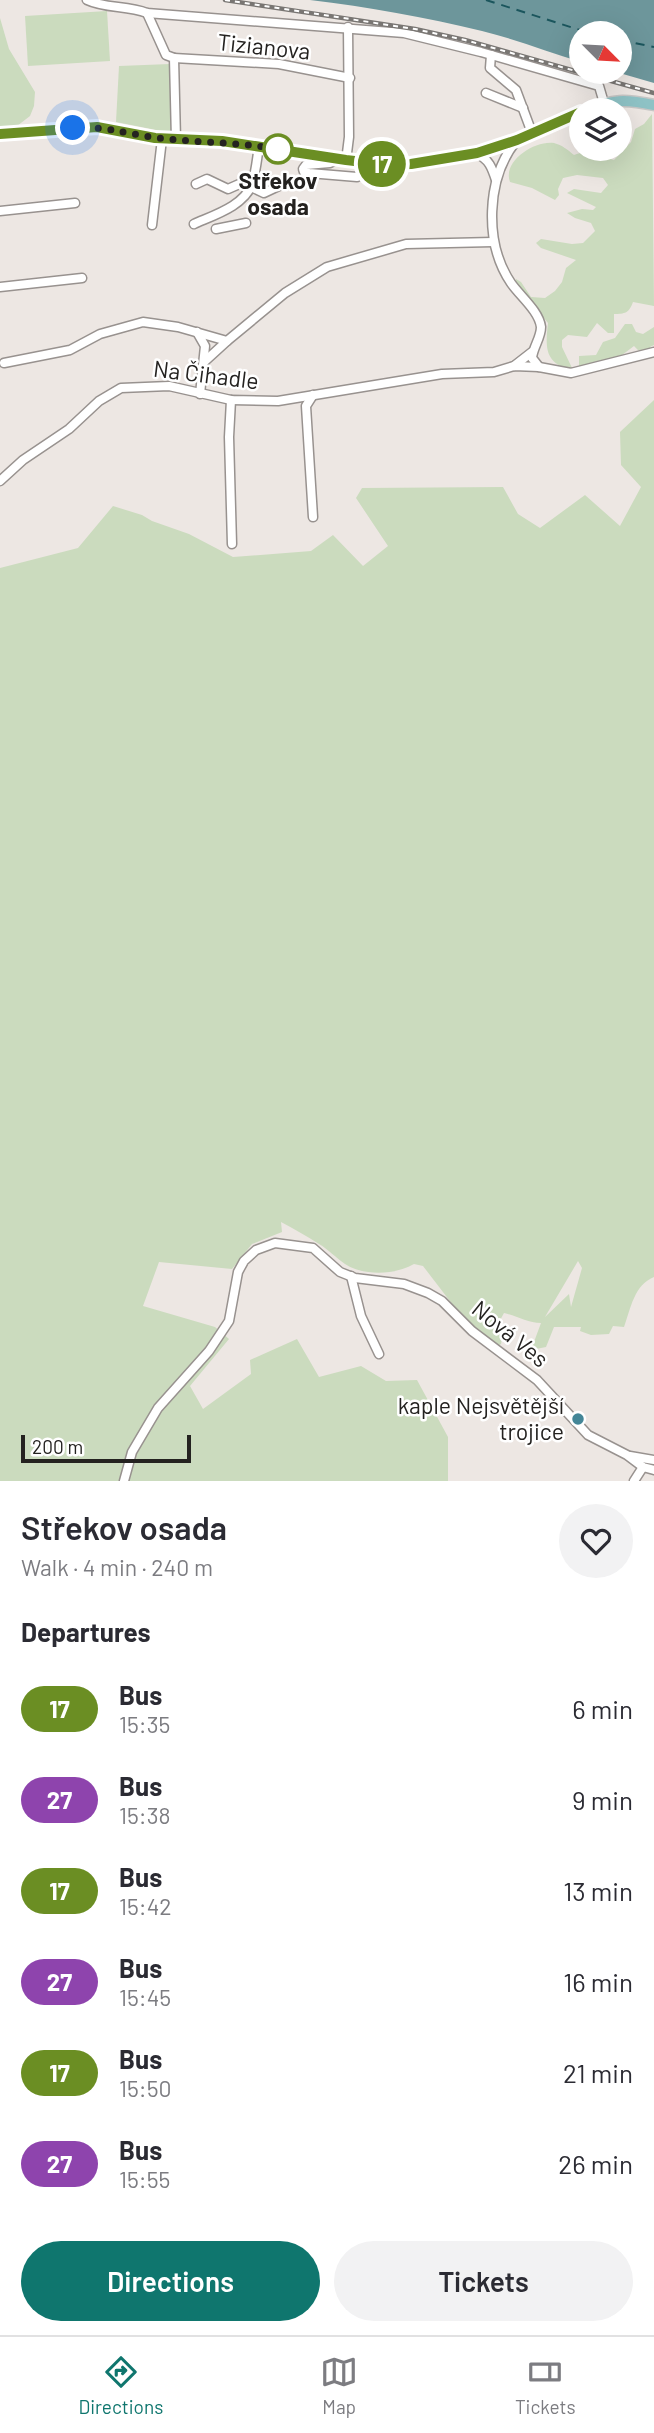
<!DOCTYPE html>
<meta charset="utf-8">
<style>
body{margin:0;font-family:Barlow,sans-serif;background:#f2f2f3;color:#2b2b33;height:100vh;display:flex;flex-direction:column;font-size:26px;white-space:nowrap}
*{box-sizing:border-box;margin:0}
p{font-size:23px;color:#7c7c81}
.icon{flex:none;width:38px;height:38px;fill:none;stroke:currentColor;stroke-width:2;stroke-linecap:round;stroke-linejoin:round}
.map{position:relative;height:1481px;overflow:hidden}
.side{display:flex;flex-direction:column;background:#fff;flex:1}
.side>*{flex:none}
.badge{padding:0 14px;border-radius:23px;font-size:24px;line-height:46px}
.needle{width:46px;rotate:114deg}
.controls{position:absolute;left:569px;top:21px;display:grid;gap:14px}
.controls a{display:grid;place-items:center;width:63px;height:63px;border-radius:50%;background:#fff;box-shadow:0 7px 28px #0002;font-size:35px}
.scale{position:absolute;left:21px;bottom:18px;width:170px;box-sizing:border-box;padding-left:7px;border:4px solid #242220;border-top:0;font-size:19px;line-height:24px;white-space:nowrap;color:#242220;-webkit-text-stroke:5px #fff;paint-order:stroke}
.you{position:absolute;width:35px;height:35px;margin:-18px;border:5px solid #fff;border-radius:50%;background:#1a73e8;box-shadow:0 0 0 10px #1a73e833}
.map>.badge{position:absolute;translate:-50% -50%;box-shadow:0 0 0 4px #fff}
h2{padding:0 21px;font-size:26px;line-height:63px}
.round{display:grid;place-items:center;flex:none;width:74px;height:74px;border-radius:37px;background:#f2f2f3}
.overview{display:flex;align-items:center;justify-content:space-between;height:119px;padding:0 21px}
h1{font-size:33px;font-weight:600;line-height:52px}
.button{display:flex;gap:14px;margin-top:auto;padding:14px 21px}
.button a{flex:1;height:80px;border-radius:42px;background:#0f766e;color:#fff;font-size:28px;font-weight:600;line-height:80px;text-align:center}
.button a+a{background:#f2f2f3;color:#2b2b33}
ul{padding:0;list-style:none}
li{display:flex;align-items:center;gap:21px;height:91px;padding:0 21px}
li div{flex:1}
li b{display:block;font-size:26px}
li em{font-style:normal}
li .badge{min-width:77px;font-weight:700;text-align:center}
.menu{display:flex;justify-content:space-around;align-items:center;height:98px;border-top:2px solid #e1e1e2;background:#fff;font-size:19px;color:#7c7c81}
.menu a{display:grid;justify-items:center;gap:4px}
.menu .active{color:#0f766e}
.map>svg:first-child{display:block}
</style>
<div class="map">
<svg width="654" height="1481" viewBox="0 0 654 1481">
<rect width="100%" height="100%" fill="#ede7e3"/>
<g fill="#cbdbbe" fill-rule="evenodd">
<polygon points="107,11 110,61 28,66 25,16"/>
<polygon points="0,18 9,49 35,92 34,106 30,116 17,126 0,127"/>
<polygon points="170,64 171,133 116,122 119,66"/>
<path d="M652 114 654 306 633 302C629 313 625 314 614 314V333H608L597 323 587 337 568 335 562 340V347L573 370C545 364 545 349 548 323L515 284 516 279 521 282 531 297 545 298 555 291 562 282 566 268 576 260 541 248 536 243 541 239 572 244 583 243 595 231 591 223 575 218 567 213 582 209 593 210 596 207 567 193 574 189 601 193 608 185 603 178 577 175 563 178 558 189 559 195 555 200 532 188 510 182C502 161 535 140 554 143 562 145 568 150 574 155 588 151 596 143 607 158L614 160 631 142 635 129 644 124Z"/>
<polygon points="625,324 632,324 636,332 643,334 654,327 654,345 650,347 652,351 641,353 634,346 622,355 579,368 579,356 596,355 603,342 615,338"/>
<path d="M654 400V1277C634 1285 631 1308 624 1327L613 1326 609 1334 591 1335 580 1331 581 1327H554L546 1347 531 1350 541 1323C528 1323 517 1316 504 1313L498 1324 503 1333 501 1344 496 1347 455 1313 456 1309 423 1266 414 1264C396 1275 363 1276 345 1264 336 1258 328 1249 319 1244 307 1236 294 1229 281 1222L282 1232 252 1244 232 1269 159 1262 143 1306 215 1327 229 1339 190 1386 203 1409 251 1374 250 1360 297 1339 319 1377 361 1366 386 1381 417 1380 448 1437V1481H0V568L78 548 113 506 142 515 152 521 189 534 233 557 311 551 333 535 363 566 388 546 356 498 362 488 503 487 518 514 540 528 585 495 620 526 641 487 621 465 620 432ZM578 1261 582 1268 571 1307 569 1294 545 1317Z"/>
</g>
<path fill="#6d969b" d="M310 0H654V83L616 72H620V33H581V62C548 52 515 39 482 31 425 17 368 7 310 0Z"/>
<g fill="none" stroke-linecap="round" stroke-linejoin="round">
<g stroke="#1b565d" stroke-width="2" stroke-dasharray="9 7" stroke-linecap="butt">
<polyline points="486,0 589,33"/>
<polyline points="620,40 654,47"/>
</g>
<g stroke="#98928f" stroke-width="11">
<g id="minor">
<path d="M87 0C106 9 127 5 147 13L404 33 481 52 599 86 604 103"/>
<polyline points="147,13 166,55 174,58 176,140"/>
<polyline points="491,55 490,68 516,90 532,133"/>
<polyline points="174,58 279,64 350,78"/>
<polyline points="486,93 523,108"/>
<path d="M516 141C486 179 484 243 511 283 520 296 539 311 541 327 541 338 533 347 532 358L539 367"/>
<path d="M477 154C489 159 492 168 496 180"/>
<polyline points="337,159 330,163 306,165 303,169 304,172 309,173 357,177"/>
<polyline points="346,161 349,137 348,27"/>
<polyline points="196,184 207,179 228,189 253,178"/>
<polyline points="251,187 264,193 281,185"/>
<polyline points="0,211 75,203"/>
<path d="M194 224C214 215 244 206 252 184 256 172 257 158 259 146"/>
<polyline points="152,225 162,139"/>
<polyline points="216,229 246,223"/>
<polyline points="0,287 82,278"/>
<polyline points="197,332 205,346 200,394"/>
<polyline points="204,362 227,341"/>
<polyline points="4,363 70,350 100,334 143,322 178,327 227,341 285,293 327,267 406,244 493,242"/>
<polyline points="514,366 532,352"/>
<polyline points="313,395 306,406 313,517"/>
<polyline points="231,400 229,437 232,544"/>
<polyline points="0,481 23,460 69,429 99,401 121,388 169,386 231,400 278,401 442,374 494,372 514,366 539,367 571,373 654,352"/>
<polyline points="351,1276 361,1316 379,1354"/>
<polyline points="630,1456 654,1460"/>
<polyline points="124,1481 132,1452 158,1408 209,1351 229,1321 238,1272 244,1261 256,1250 275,1243 313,1248 340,1272 355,1278 404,1284 428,1293 442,1301 472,1331 537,1380 588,1435 627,1455 643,1467 654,1470"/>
<polyline points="634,1481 643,1467"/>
</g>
</g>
<g stroke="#c6c6c5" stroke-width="13">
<g id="major">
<path d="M586 110C613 99 625 99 654 105"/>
<polyline points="0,134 97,127 155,138 222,141 346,161 411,164 477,154 517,140 581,112"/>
</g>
</g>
<use href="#minor" stroke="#fff" stroke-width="8"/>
<use href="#major" stroke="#8ec2c5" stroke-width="10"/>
<g stroke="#797673" stroke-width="4.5">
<polyline id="rail" points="225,0 415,29 465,40 654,93"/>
</g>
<use href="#rail" stroke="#fff" stroke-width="2" stroke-dasharray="5" stroke-linecap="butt"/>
</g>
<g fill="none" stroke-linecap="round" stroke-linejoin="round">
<g stroke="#fff" stroke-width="16">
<polyline id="line" points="0,134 97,127 155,138 222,141 346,160 389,165 411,164 477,153 517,140 581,112"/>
</g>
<use href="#line" stroke="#6b8e23" stroke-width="10"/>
<path stroke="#242220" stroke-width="7" stroke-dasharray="0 12.6" d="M73 128C108 126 126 134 159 138 199 143 238 142 278 149"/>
</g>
<circle fill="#fff" stroke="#6b8e23" stroke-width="3.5" cx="278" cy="149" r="14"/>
<circle fill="#448697" stroke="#fff" stroke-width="2.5" cx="578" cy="1419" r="7"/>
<g text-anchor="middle" stroke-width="5" stroke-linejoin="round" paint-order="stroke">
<g font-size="23" fill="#242220" stroke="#fff">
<text transform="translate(264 47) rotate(6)" y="8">Tizianova</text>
<text transform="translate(206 375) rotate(7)" y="8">Na Čihadle</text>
<text transform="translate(510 1334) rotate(39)" y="8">Nová Ves</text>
</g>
<g font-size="23" font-weight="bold" fill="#242220" stroke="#fff">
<text x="278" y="189">Střekov<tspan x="278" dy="26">osada</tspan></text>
</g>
<g font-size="23" fill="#242220" stroke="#fff" text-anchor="end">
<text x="564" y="1414">kaple Nejsvětější<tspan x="564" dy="26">trojice</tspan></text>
</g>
</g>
</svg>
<div class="controls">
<a><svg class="needle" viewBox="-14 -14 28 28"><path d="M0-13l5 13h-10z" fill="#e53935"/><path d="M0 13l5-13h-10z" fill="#7c7c81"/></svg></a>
<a><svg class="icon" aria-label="layers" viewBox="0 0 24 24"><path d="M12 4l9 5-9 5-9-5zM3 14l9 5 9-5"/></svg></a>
</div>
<div class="scale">200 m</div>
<div class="you" style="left:73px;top:128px"></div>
<b class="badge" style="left:382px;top:164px;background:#6b8e23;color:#fff">17</b>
</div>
<section class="side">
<div class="overview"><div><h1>Střekov osada</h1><p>Walk · 4 min · 240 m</p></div><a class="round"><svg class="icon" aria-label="heart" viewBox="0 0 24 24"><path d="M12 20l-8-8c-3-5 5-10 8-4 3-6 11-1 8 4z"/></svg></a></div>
<h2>Departures</h2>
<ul>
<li><span class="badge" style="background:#6b8e23;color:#fff">17</span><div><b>Bus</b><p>15:35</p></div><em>6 min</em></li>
<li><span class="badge" style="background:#8e44ad;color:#fff">27</span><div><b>Bus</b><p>15:38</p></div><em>9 min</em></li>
<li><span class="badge" style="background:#6b8e23;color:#fff">17</span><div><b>Bus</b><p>15:42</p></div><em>13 min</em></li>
<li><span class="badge" style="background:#8e44ad;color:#fff">27</span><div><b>Bus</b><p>15:45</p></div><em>16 min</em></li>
<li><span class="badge" style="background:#6b8e23;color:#fff">17</span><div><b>Bus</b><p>15:50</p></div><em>21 min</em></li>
<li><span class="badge" style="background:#8e44ad;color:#fff">27</span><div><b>Bus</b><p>15:55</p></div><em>26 min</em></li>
</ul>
<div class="button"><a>Directions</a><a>Tickets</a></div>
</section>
<nav class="menu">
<a class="active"><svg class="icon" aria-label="directions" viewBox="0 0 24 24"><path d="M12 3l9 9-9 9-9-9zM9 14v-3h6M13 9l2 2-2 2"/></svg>Directions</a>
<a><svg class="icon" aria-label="map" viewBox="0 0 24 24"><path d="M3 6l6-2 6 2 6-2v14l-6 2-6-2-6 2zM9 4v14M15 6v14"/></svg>Map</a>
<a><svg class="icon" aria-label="tickets" viewBox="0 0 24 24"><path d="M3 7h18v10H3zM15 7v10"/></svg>Tickets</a>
</nav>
